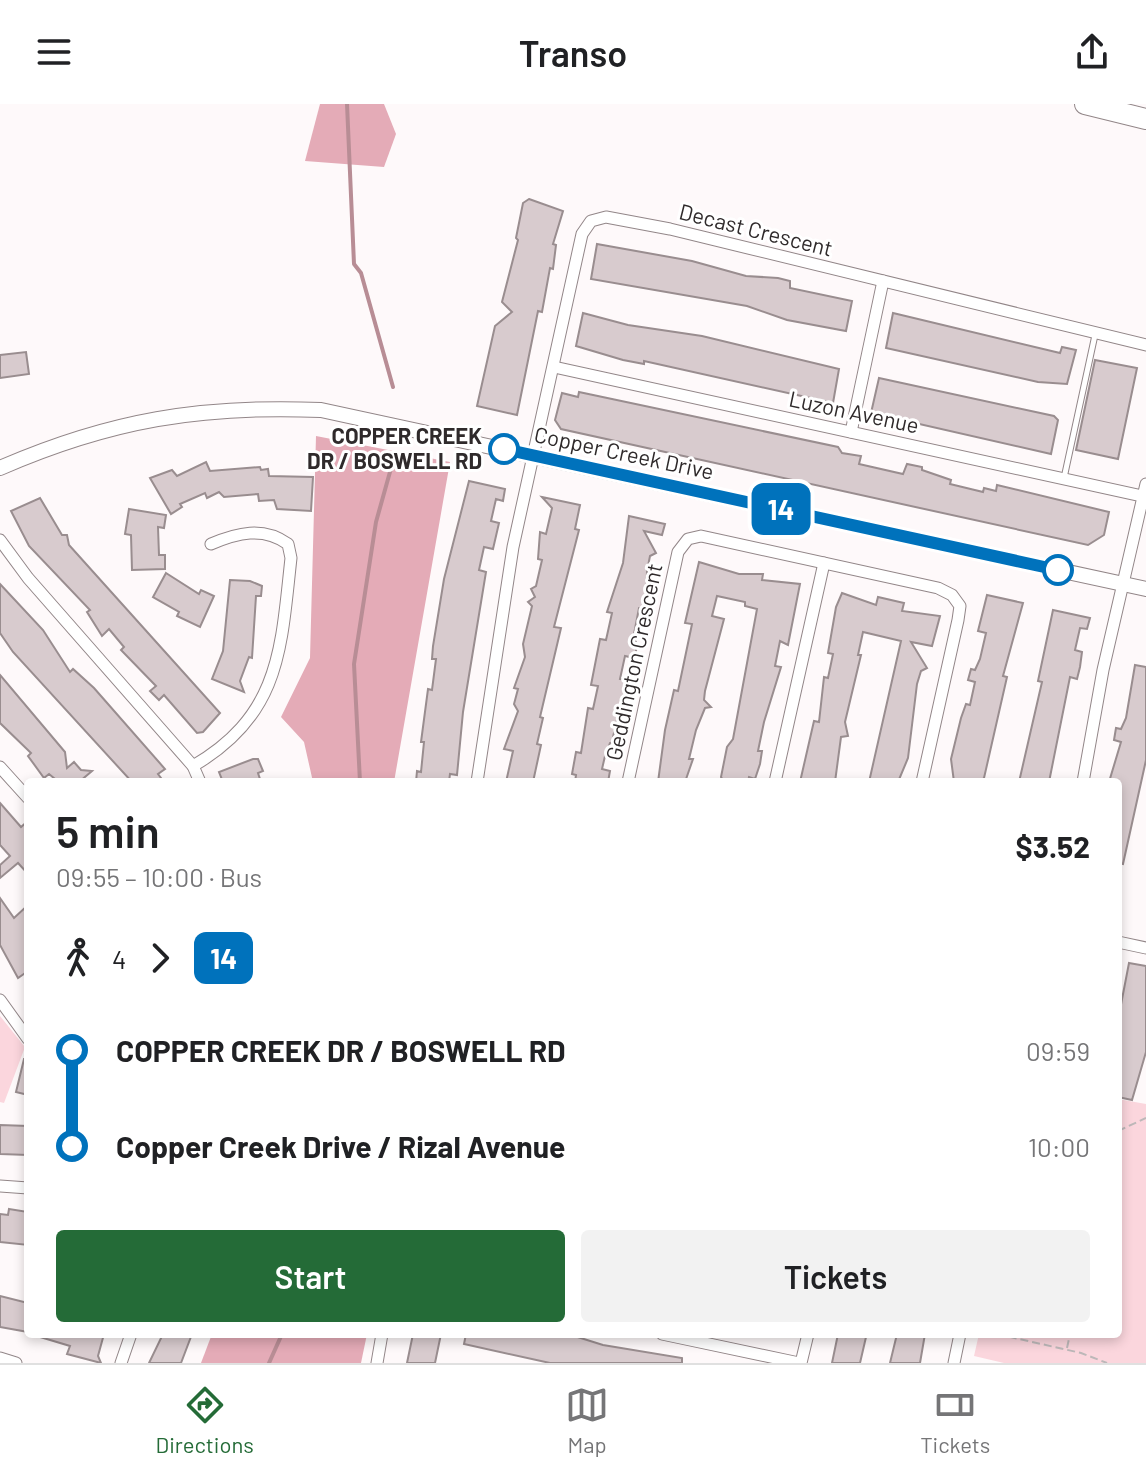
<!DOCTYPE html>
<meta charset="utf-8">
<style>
body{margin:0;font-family:Barlow,sans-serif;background:#f2f2f2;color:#202124;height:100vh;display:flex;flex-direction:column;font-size:30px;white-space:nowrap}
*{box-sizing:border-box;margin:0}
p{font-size:26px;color:#757577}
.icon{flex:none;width:44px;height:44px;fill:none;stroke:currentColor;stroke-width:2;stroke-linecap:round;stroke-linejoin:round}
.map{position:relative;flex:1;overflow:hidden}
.panel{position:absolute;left:24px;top:674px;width:1098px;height:560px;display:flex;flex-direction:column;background:#fff;border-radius:8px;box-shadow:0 4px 12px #0003}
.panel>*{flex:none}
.badge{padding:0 16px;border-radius:12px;font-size:28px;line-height:52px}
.map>.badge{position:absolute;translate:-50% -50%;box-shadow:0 0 0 4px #fff}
.legs{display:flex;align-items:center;gap:12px;height:88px;padding:0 32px;font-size:26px}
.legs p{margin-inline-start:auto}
.head{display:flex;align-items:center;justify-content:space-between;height:136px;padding:0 32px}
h1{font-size:44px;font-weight:600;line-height:60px}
.primary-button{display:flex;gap:16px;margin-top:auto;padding:16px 32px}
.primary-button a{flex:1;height:92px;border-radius:8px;background:#246b37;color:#fff;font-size:32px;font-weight:600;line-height:92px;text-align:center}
.primary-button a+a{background:#f2f2f2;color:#202124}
ul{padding:0 32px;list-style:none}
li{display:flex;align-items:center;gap:28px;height:96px;font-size:30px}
li i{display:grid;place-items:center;width:12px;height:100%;margin:0 10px;background:currentColor}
li i::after{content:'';width:20px;height:20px;margin:-10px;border:6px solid;border-radius:50%;background:#fff}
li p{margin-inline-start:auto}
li:first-child i{background:linear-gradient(#0000 50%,currentColor 0)}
li:last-child i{background:linear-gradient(currentColor 50%,#0000 0)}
header{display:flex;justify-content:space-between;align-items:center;height:104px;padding:0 32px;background:#fff;font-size:36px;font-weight:600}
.menu{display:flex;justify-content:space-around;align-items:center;height:112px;border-top:2px solid #e0e0e0;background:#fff;font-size:22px;color:#757577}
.menu a{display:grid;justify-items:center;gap:4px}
.menu .selected{color:#246b37}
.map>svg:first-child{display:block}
</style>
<header><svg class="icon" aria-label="menu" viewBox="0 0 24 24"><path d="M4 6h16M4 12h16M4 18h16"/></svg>Transo<svg class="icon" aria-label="share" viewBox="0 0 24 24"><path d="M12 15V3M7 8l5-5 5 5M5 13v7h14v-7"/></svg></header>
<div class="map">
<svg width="1146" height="1259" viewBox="0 0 1146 1259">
<rect width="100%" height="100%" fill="#fef9fa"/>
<g fill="#fbd6dd">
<polygon points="0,912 25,943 4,999 0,998"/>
<polygon points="1118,995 1146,1000 1146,1259 1004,1259 974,1252 979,1230 1118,1230"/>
</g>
<g fill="#e4abb7">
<polygon points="320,0 384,0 396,30 384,63 305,57"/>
<polygon points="316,332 450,358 394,678 313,678 304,638 281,613 310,554"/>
<polygon points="212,1230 367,1230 361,1259 201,1259"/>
</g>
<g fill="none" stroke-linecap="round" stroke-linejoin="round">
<g stroke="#b88d95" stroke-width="4">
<polyline points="347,0 354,160 361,169 393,283"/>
<polyline points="360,678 354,560 376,418 395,350"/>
<polyline points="269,1259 282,1230"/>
</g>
</g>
<g fill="#d8cbce" stroke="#998d8f" stroke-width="2">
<polygon points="529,95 563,107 553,140 556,141 553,165 550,164 542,208 538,207 517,311 477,302 495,222 512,208 502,198 518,136 516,134 523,99"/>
<polygon points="597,140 692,157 746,172 778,174 790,177 790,184 852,197 846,227 787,216 747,202 591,175"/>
<polygon points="583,209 628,221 702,232 839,265 833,299 644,257 644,260 623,256 576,242"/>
<polygon points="893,209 1060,249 1062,243 1076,246 1067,280 1038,278 886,244"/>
<polygon points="26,248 29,270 0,274 0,251"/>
<polygon points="1095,256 1137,264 1118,355 1076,346"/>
<polygon points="879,274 1054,312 1058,316 1051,350 871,309"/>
<polygon points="579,288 838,343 842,349 861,352 859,360 903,370 907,360 922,363 922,366 951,376 950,380 983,388 984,384 996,387 997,381 1109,408 1104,431 1088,441 561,325 555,316 562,289 578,293"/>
<polygon points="206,358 210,367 260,363 261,366 268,365 269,372 313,373 311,407 277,405 274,396 259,397 258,390 224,393 219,388 207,394 205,389 180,400 182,403 171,410 150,374 172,366 177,372"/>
<polygon points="469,377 505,385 503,397 496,395 491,417 499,419 493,445 484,443 479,466 486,468 463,608 457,671 450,670 449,678 416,678 417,667 421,668 424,638 421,638 428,585 432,586 436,555 432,555 433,542 444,475"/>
<polygon points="542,393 580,401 575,425 579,426 554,523 561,524 540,613 543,614 537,640 541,641 533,678 506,678 513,647 504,645 518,607 514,600 518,585 514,584 525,553 523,540 532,502 528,498 535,493 531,485 536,482 542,456 538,455 540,428 546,430 552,404"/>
<polygon points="40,394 62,431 67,431 69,441 220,609 203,628 197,629 164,591 159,596 150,587 156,582 121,546 124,543 109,525 102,532 87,508 90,506 29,442 11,407"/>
<polygon points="129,405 166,411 164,424 158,423 159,451 165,451 165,465 132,466 131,431 125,430"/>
<polygon points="629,412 665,420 662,431 644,427 656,449 650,452 647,467 646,505 639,504 634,530 637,543 634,554 625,552 620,575 630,577 620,603 613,633 616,637 610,639 605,652 602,665 610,667 608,678 575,678 576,671 572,670 576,648 581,649 588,604 593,605 598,582 591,581 600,535 606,536 612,509 607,508 623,459"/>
<polygon points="699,458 739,470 763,470 762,476 800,480 788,541 780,537 775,562 781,563 764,618 758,647 762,647 760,660 755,675 749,673 748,678 724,678 721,673 727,643 733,635 757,505 745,502 745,498 717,492 712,512 724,515 705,587 704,596 711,603 705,604 696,626 689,655 693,655 685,678 658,678 665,626 674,586 678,587 692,520 685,519"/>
<polygon points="166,469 199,490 201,486 214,492 200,523 177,512 179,508 153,493"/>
<polygon points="230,476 250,477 262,482 261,492 256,492 252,554 249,553 240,577 244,588 212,575 223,547"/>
<polygon points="0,480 43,526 70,568 73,565 94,584 165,665 158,670 164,678 132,678 13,548 0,529"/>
<polygon points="842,489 876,501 878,493 904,499 902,507 940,512 932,542 911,538 927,564 921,567 917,580 908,654 898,678 869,678 901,537 863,528 858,551 861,551 845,618 848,632 841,633 835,678 800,678 814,617 819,618 824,573 828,574 833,550 828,549 836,503"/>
<polygon points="987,491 1023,499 1003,572 1007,573 984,674 980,678 954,678 951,655 961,614 966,600 970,601 975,578 968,576 971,565 975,566 980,555 986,529 978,527"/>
<polygon points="1053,506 1090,514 1087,525 1080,524 1075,546 1082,548 1080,563 1077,575 1070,573 1049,678 1019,678 1042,578 1038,577"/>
<polygon points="1135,561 1146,563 1146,656 1123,760 1118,759 1118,678 1109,678 1121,638 1114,636 1116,624 1121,625 1126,614"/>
<polygon points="0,571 65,648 67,664 74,658 81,666 92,667 79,678 51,678 55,675 49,670 44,674 28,652 31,649 0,619"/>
<polygon points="253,655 258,655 263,667 258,669 261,678 223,678 219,668"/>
<polygon points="0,699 21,723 28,717 28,770 18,759 0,774 0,761 10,752 0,741"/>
<polygon points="0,794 14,814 28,801 28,867 18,874 0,841"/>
<polygon points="1129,859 1146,862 1146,948 1132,996 1118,993 1118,916"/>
<polygon points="24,955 28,955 28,991 16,988"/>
<polygon points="0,1021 28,1022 28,1051 0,1050"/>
<polygon points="9,1105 28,1108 28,1141 0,1138 0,1110 8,1111"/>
<polygon points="0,1192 28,1199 28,1228 0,1223"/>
<polygon points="40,1230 104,1230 98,1252 101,1259 67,1250 70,1242 40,1233"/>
<polygon points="163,1230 192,1230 181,1259 149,1259"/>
<polygon points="413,1230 441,1230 435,1259 407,1259"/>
<polygon points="466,1230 568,1230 603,1241 682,1254 682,1259 550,1259 464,1240"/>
<polygon points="838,1230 866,1233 860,1259 832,1259"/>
<polygon points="897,1230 925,1230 920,1259 890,1259"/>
</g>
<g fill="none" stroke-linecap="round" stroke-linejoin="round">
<g stroke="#928688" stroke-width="7">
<polyline id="service" points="1064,374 1095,231"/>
</g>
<g stroke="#928688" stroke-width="13">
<g id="minor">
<polyline points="554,263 1146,393"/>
<polyline points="851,328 883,177"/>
<polyline points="0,436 28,474 193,662 200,678"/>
<path d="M193 662C281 611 281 544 291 454L288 440C263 422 237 429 211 440"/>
<polyline points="0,663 28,694"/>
<polyline points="477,678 513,443 582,130 591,117 606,113 670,125 1146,241"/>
<polyline points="628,678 678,448 688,435 701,432 938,484 952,491 960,502 958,516 922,678"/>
<polyline points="775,678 824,459"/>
<polyline points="1083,678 1103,566 1146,380"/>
<polyline points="1118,838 1146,844"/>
<polyline points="0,896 28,935"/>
<polyline points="0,1082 28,1084"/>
<polyline points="662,1230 799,1259"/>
<polyline points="0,1254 16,1259"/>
<polyline points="121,1259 131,1230"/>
<polyline points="377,1259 382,1230"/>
<polyline points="801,1259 808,1230"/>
<polyline points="954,1259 960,1230"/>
</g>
</g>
<g stroke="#928688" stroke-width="16">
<path id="tertiary" d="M0 364C110 316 202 301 321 306L1146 485"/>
</g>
<g stroke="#928688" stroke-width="22">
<polyline id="motorway" points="1085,0 1146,15"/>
</g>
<g stroke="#bdb8b9" stroke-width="2" stroke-dasharray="8 4" stroke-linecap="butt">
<polyline points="1118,1027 1146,1014"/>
<polyline points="997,1230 1081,1249 1107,1259"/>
<polyline points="1067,1244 1070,1230"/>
</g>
<use href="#service" stroke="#fff" stroke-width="5"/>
<use href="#minor" stroke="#fff" stroke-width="11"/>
<use href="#tertiary" stroke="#fff" stroke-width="14"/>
<use href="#motorway" stroke="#fff" stroke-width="20"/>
</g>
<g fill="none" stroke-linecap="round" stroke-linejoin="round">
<g stroke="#fff" stroke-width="18">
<polyline id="line-1" points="504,345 1058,466"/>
</g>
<use href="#line-1" stroke="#0072bc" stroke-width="12"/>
</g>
<g fill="#fff" stroke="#0072bc" stroke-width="4">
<circle cx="504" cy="345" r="14"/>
<circle cx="1058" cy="466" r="14"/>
</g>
<g text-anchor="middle" stroke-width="6" stroke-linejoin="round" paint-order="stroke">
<g font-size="22" fill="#2f2a2b" stroke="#fff">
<text transform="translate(756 126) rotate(14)" y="8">Decast Crescent</text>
<text transform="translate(854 308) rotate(12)" y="8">Luzon Avenue</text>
<text transform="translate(624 349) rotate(12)" y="8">Copper Creek Drive</text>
<text transform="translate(634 558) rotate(-78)" y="8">Geddington Crescent</text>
</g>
<g font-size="22" font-weight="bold" fill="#2f2a2b" stroke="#fff" text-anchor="end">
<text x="482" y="340">COPPER CREEK<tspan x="482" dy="25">DR / BOSWELL RD</tspan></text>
</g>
</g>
</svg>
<b class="badge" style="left:781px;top:405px;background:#0072bc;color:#fff">14</b>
<section class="panel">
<div class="head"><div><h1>5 min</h1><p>09:55 – 10:00 · Bus</p></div><b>$3.52</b></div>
<div class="legs"><svg class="icon" aria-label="walk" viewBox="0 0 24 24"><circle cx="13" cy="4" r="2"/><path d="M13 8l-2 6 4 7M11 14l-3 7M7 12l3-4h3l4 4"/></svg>4<svg class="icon" aria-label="forward" viewBox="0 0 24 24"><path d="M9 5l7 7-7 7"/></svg><b class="badge" style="background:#0072bc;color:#fff">14</b></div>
<ul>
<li><i style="color:#0072bc"></i><b>COPPER CREEK DR / BOSWELL RD</b><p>09:59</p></li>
<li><i style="color:#0072bc"></i><b>Copper Creek Drive / Rizal Avenue</b><p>10:00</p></li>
</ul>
<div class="primary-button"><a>Start</a><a>Tickets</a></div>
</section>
</div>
<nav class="menu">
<a class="selected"><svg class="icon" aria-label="directions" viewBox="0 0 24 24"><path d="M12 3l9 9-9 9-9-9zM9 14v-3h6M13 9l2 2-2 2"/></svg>Directions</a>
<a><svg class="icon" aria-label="map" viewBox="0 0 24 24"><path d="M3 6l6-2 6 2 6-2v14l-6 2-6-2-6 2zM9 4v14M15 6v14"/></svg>Map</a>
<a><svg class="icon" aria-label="tickets" viewBox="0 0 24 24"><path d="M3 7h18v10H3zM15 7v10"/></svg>Tickets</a>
</nav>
